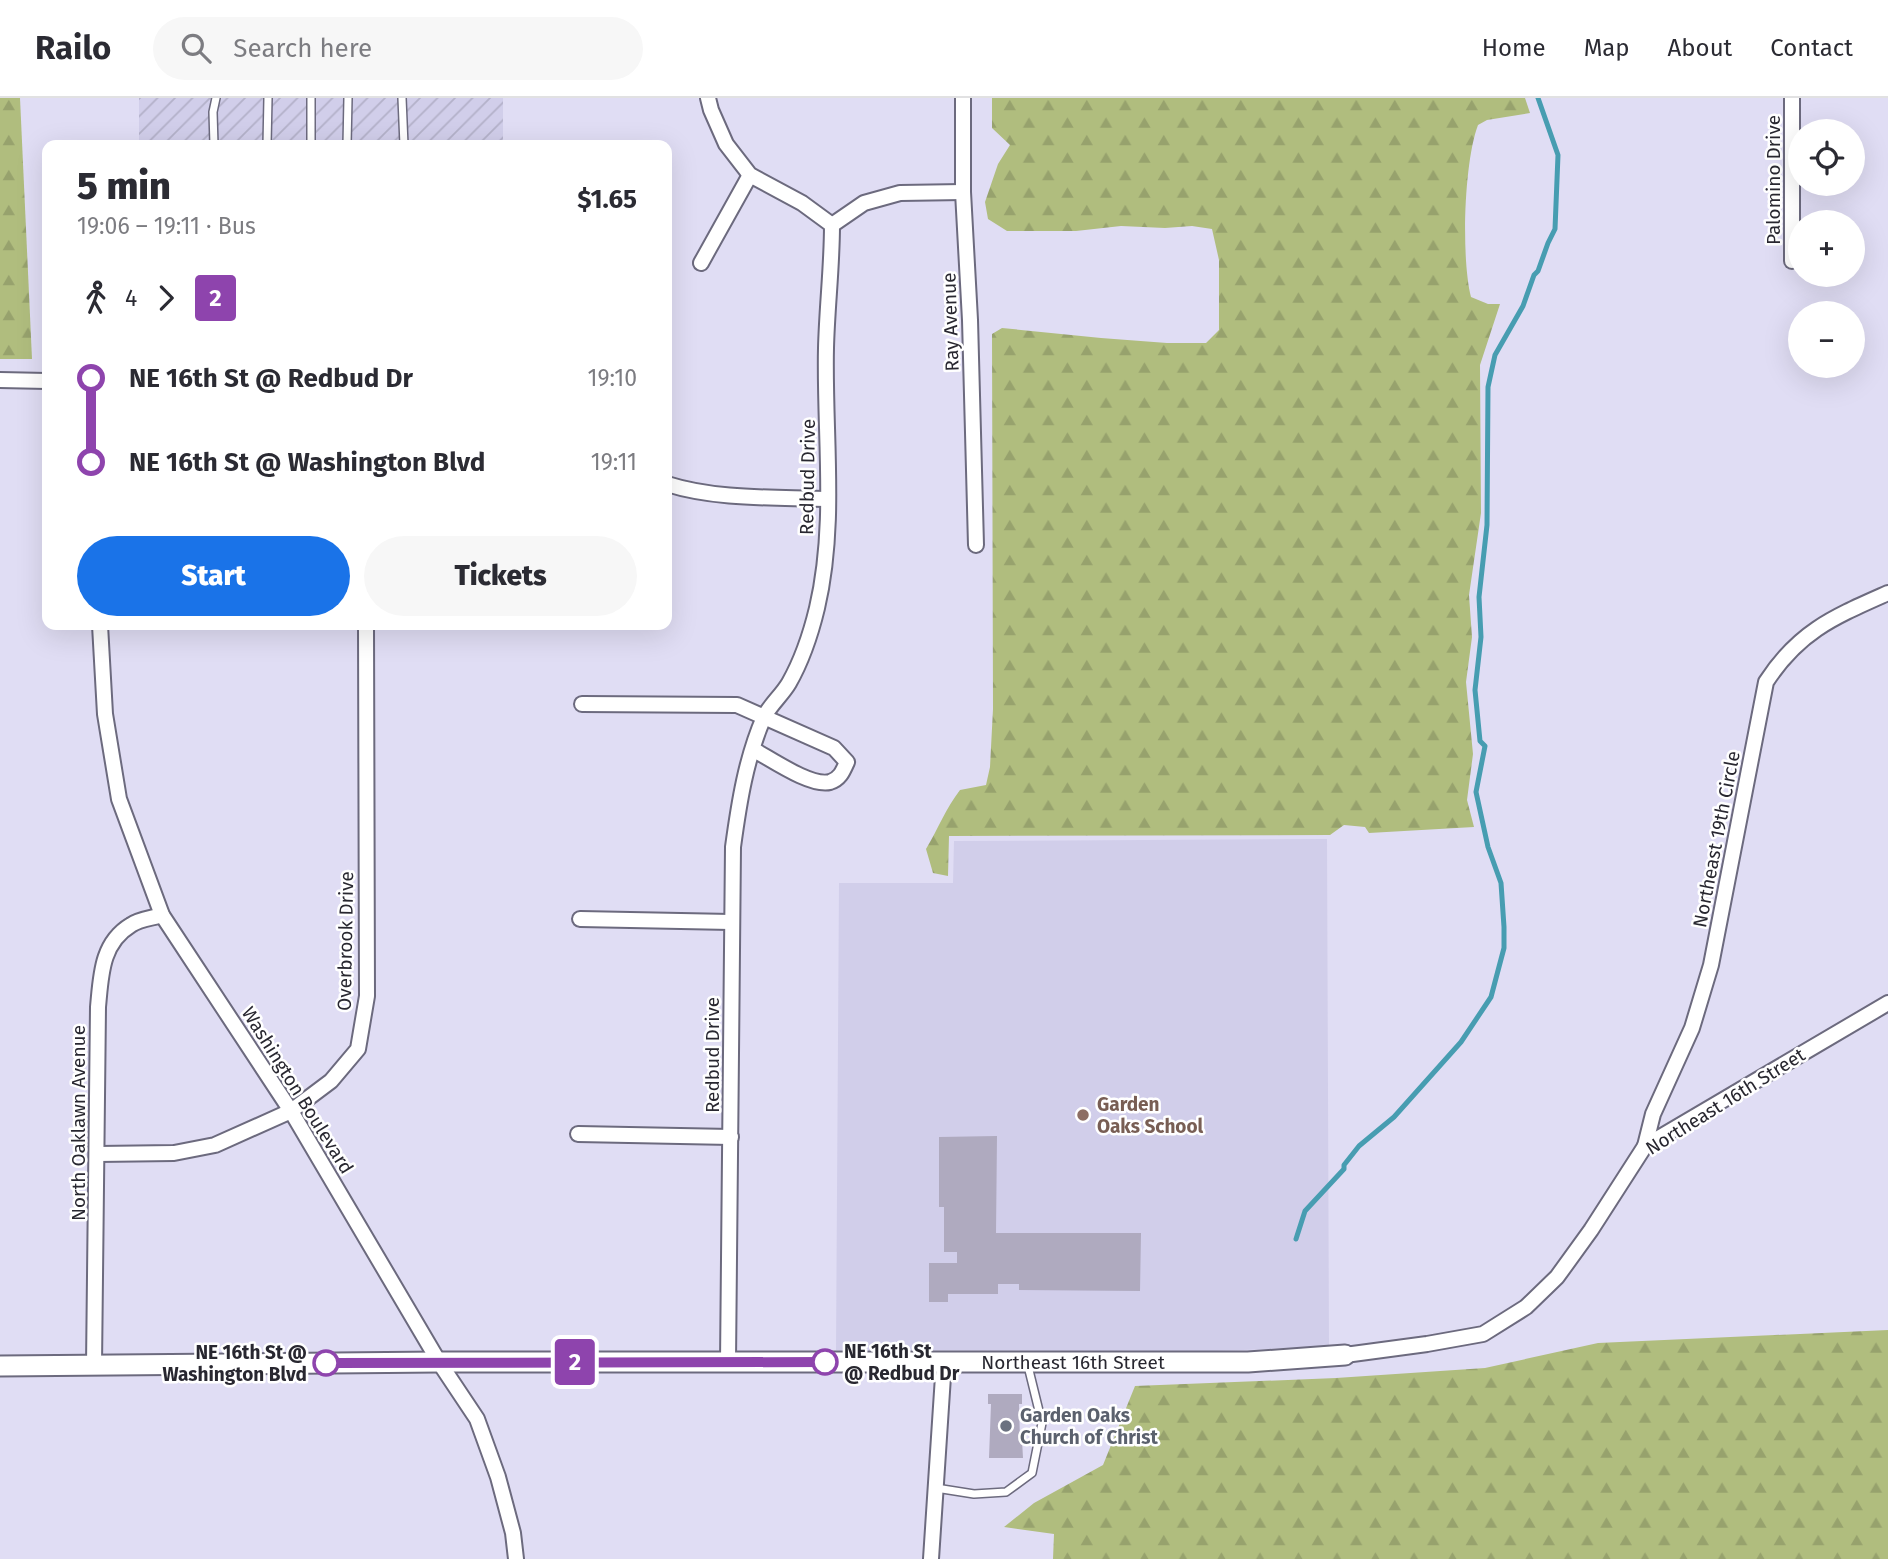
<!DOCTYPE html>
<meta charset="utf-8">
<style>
body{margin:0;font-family:"Fira Sans",sans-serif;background:#f7f7f7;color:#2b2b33;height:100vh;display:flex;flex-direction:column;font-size:26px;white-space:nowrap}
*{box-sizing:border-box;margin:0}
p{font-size:23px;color:#7c7c81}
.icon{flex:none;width:38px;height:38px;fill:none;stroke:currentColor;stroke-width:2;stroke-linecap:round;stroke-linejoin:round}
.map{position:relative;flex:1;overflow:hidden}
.drawer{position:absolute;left:42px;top:42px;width:630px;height:490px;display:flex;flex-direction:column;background:#fff;border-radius:14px;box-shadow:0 7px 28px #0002}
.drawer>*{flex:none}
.badge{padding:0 14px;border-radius:5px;font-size:24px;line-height:46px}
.tools{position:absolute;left:1788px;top:21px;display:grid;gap:14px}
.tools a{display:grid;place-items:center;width:77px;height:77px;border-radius:50%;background:#fff;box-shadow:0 7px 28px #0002;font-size:35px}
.map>.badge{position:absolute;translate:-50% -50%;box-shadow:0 0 0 4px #fff}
.legs{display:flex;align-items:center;gap:10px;height:77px;padding:0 35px;font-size:23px}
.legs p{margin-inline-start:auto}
.summary{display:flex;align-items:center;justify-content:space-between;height:119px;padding:0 35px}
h1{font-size:38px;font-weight:800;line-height:52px}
.cta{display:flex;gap:14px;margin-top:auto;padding:14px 35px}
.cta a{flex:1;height:80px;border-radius:42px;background:#1a73e8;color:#fff;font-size:28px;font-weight:800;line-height:80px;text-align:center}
.cta a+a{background:#f7f7f7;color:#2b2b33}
ul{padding:0 35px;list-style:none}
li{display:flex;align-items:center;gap:24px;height:84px;font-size:26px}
li i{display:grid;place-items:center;width:10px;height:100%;margin:0 9px;background:currentColor}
li i::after{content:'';width:18px;height:18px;margin:-9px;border:5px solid;border-radius:50%;background:#fff}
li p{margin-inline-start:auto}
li:first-child i{background:linear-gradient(#0000 50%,currentColor 0)}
li:last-child i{background:linear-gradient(currentColor 50%,#0000 0)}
header{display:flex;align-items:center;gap:42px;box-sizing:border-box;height:98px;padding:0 35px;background:#fff;border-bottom:2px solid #e1e1e2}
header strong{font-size:33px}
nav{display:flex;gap:38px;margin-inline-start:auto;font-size:24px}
.search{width:490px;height:63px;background:#f7f7f7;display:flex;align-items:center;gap:18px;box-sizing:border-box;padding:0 24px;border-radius:38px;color:#7c7c81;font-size:26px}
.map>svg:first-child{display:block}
</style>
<header>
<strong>Railo</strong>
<div class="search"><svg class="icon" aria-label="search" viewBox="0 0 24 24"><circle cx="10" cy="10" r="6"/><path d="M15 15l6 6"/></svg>Search here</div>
<nav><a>Home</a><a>Map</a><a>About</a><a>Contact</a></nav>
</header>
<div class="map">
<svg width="1888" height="1461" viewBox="0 0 1888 1461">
<defs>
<pattern id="industrial-furrows" width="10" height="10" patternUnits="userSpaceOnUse" patternTransform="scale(1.75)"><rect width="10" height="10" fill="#d1ceea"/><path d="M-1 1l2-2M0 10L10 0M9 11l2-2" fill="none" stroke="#b3b1c9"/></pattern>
<pattern id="forest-firs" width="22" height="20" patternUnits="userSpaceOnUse" patternTransform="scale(1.75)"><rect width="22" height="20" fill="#b0bd7e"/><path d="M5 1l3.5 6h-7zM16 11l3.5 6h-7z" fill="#97a26d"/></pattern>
</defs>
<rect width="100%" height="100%" fill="#e0ddf4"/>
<polygon fill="#d1ceea" points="1327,741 1329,1249 1214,1253 836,1252 839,785 953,785 954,743"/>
<rect fill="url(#industrial-furrows)" x="139" y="0" width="364" height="47"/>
<g fill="url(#forest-firs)">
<polygon points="0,0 20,0 32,261 0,261"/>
<path d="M992 0H1525L1530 15 1487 22 1478 27C1464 64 1461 160 1471 199L1488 206H1500L1480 267 1481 415 1469 497 1472 539 1466 584 1473 656 1467 702 1474 729 1369 735 1365 729 1344 727 1330 737 949 738 948 778 933 775 926 751C938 731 946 710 960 692L986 687 990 669 993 611 992 236 1002 230 1101 240 1167 245H1206L1219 232V162L1212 131 1192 128 1165 130 1121 128 1076 133H1007L988 121 985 104 998 66 1010 47 992 30Z"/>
<polygon points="1888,1232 1888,1461 1053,1461 1054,1436 1004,1429 1034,1405 1103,1367 1135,1288 1336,1280 1485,1270 1598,1245"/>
</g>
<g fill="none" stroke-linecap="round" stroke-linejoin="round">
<polyline stroke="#479db1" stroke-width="5" points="1296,1141 1305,1113 1344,1071 1344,1067 1359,1048 1394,1019 1461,944 1491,899 1504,850 1504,829 1501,785 1488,749 1476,694 1485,648 1480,643 1475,592 1481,539 1479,499 1487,427 1488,289 1495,257 1523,208 1534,177 1538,173 1548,145 1555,131 1558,57 1538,0"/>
</g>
<g fill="#afaabf">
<polygon points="997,1038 996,1135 1141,1135 1140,1193 1019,1192 1019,1186 998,1186 998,1196 948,1196 948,1204 929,1204 929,1165 957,1165 957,1154 944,1154 944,1109 939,1109 939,1039"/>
<polygon points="988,1296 1022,1296 1022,1306 1019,1306 1020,1342 1022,1342 1023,1360 989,1360 991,1306 988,1306"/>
</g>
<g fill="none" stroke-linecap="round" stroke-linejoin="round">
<g stroke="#6c6a7e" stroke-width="10">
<g id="lane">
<polyline points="311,0 311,47"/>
<polyline points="402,0 404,47"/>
<polyline points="214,47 213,14 216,0"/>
<polyline points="267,47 268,0"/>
<polyline points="347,47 348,0"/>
<polyline points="936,1390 974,1396 1006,1394 1032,1375 1042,1325 1027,1264"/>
</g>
</g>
<g stroke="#6c6a7e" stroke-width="18">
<g id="street">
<polyline points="708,0 711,12 726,46 750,77 802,105 832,127"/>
<polyline points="963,0 963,94 970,222 976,447"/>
<polyline points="1792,0 1792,163"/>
<polyline points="832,127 864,105 900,95 963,94"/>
<polyline points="701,165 750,77"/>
<polyline points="0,282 47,283"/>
<path d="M667 386C717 402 776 399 828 401"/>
<polyline points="100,527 105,616 119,701 162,817 291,1013 439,1264 477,1321 498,1379 513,1435 516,1461"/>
<path d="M582 606 737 607 834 650 847 664C843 673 840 681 830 684 811 689 771 661 754 652"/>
<polyline points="580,821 731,824"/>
<polyline points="578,1036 731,1039"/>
<path d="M1645 1048 1653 1016 1692 930 1711 867 1766 584C1799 533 1834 519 1888 495"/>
<polyline points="98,1056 174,1055 215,1047 291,1013 331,983 358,951 367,898 366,527"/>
<polyline points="1345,1257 1427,1246 1483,1236 1526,1209 1557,1179 1591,1132 1645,1048 1888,905"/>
<path d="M728 1264 733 749C739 705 746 660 764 619 770 607 782 597 789 585 802 562 811 535 817 510 837 425 824 336 826 250 827 209 832 168 832 127"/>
<path d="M94 1268 98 909C101 878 101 845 131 827 139 821 153 820 162 817"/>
<polyline points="931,1461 944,1263"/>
</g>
</g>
<g stroke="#6c6a7e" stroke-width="23">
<g id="secondary">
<path id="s1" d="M0 1268 439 1264H1248L1345 1257"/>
</g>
</g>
<use href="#lane" stroke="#fff" stroke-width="7"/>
<use href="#street" stroke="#fff" stroke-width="14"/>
<use href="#secondary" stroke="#fff" stroke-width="19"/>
</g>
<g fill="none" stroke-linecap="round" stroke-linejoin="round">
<g stroke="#fff" stroke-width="16">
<polyline id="line-1" points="326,1265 825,1264"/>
</g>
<use href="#line-1" stroke="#8e44ad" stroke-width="10"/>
</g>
<circle fill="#8d6e63" stroke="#fff" stroke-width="2.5" cx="1083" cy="1017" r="7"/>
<g fill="#fff" stroke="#8e44ad" stroke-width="3.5">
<circle cx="825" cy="1264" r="12"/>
<circle cx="326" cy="1265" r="12"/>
</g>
<circle fill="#6b7280" stroke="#fff" stroke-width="2.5" cx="1006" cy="1328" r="7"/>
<g text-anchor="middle" stroke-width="5" stroke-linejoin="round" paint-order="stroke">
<g font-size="19" fill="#282730" stroke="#fff">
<text transform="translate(1773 82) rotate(-90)" y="7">Palomino Drive</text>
<text transform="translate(950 224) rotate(-92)" y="7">Ray Avenue</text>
<text transform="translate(807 379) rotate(-89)" y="7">Redbud Drive</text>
<text transform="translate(1716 741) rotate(-79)" y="7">Northeast 19th Circle</text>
<text transform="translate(345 843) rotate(-89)" y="7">Overbrook Drive</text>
<text transform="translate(712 957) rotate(-90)" y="7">Redbud Drive</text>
<text transform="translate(298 992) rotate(58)" y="7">Washington Boulevard</text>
<text transform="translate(1725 1003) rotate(-32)" y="7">Northeast 16th Street</text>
<text transform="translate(78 1025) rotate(-90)" y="7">North Oaklawn Avenue</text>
<text dy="7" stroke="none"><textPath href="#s1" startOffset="1073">Northeast 16th Street</textPath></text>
</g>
<g font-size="19" font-weight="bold" fill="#785e54" stroke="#fff" text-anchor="start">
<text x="1097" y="1013">Garden<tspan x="1097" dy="22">Oaks School</tspan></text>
</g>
<g font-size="19" font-weight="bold" fill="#282730" stroke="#fff" text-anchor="start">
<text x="844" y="1260">NE 16th St<tspan x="844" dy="22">@ Redbud Dr</tspan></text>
<text x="307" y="1261" text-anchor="end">NE 16th St @<tspan x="307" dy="22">Washington Blvd</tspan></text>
</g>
<g font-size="19" font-weight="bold" fill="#5b616d" stroke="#fff" text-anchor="start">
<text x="1020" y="1324">Garden Oaks<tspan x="1020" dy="22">Church of Christ</tspan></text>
</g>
</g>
</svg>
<div class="tools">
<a><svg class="icon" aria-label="locate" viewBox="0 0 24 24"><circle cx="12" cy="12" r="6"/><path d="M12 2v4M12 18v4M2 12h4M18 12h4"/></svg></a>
<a>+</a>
<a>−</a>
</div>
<b class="badge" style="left:575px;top:1264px;background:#8e44ad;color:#fff">2</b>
<section class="drawer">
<div class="summary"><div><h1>5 min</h1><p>19:06 – 19:11 · Bus</p></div><b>$1.65</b></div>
<div class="legs"><svg class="icon" aria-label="walk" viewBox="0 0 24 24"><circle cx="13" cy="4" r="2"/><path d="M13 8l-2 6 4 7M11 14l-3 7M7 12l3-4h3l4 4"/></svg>4<svg class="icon" aria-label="forward" viewBox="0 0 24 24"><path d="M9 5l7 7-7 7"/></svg><b class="badge" style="background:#8e44ad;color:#fff">2</b></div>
<ul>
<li><i style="color:#8e44ad"></i><b>NE 16th St @ Redbud Dr</b><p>19:10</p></li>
<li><i style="color:#8e44ad"></i><b>NE 16th St @ Washington Blvd</b><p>19:11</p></li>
</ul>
<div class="cta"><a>Start</a><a>Tickets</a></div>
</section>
</div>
